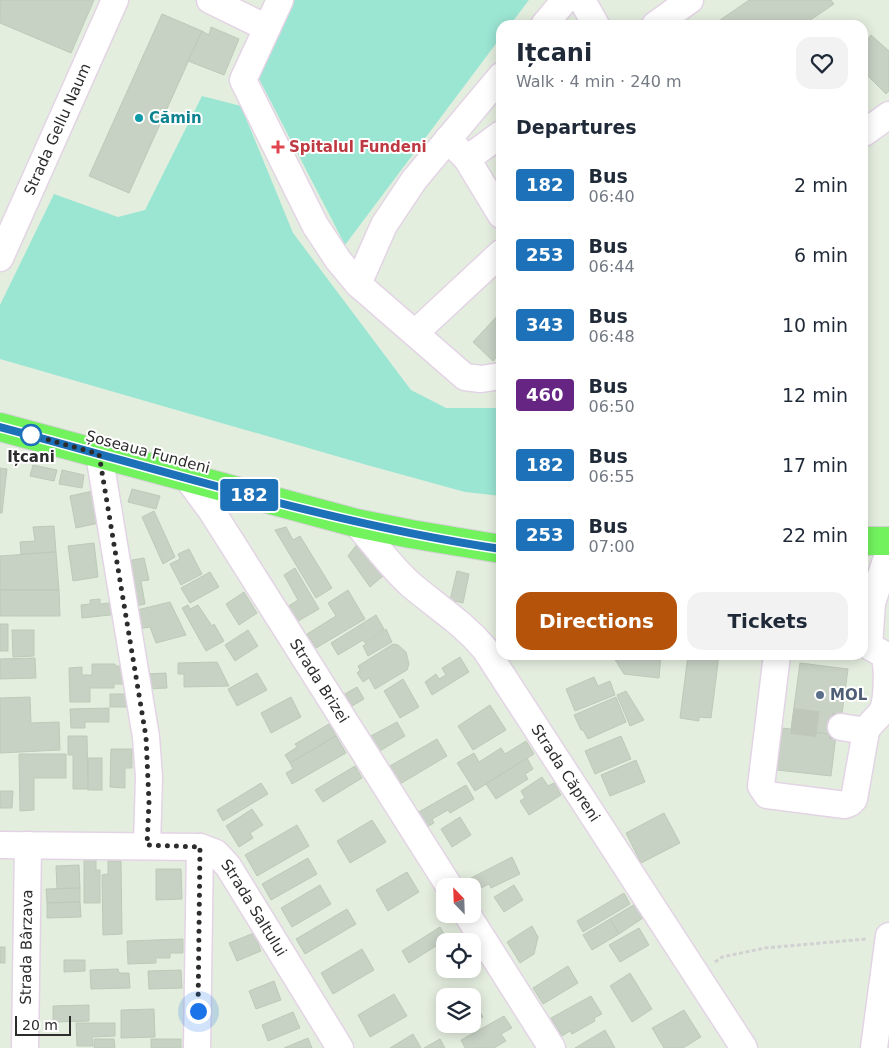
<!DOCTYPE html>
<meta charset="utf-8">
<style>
body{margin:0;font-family:"DejaVu Sans",sans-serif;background:#f2f2f3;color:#1f2937;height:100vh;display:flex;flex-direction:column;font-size:19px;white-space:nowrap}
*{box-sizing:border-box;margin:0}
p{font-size:16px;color:#747a83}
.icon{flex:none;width:28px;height:28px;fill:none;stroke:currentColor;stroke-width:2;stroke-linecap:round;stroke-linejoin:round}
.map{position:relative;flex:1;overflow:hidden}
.side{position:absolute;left:496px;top:20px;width:372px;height:640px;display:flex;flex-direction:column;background:#fff;border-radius:15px;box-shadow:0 2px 12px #0003}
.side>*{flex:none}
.badge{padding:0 10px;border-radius:4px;font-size:18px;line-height:32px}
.needle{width:32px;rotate:337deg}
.fabs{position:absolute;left:436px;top:878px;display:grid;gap:10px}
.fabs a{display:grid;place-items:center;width:45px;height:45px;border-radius:10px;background:#fff;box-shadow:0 2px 12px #0003;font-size:25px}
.scale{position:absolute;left:15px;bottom:12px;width:56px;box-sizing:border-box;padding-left:5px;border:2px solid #2c2c2c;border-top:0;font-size:14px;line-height:18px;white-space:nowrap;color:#2c2c2c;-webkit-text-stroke:4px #fff;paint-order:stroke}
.you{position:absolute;width:25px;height:25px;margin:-12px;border:4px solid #fff;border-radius:50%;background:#1a73e8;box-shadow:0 0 0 8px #1a73e833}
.map>.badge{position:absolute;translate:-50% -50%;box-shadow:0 0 0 2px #fff}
h2{padding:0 20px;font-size:19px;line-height:45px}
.round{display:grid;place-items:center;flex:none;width:52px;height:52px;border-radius:15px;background:#f2f2f3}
.overview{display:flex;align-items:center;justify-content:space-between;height:85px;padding:0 20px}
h1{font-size:24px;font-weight:700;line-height:38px}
.primary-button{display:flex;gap:10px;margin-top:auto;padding:10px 20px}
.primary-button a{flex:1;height:58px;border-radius:15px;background:#b45309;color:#fff;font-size:20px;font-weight:700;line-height:58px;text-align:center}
.primary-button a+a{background:#f2f2f3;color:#1f2937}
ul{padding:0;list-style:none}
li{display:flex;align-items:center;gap:15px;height:70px;padding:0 20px}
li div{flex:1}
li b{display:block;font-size:19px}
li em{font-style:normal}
li .badge{min-width:55px;font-weight:700;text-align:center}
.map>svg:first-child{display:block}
</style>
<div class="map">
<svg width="889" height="1048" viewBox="0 0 889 1048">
<rect width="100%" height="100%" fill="#e4eedf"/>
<g fill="#9be5d3">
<polygon points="289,0 529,0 510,25 501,25 501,37 345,245 255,71"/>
<polygon points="202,96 241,106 293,233 411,390 446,408 497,408 501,407 501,496 465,492 367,465 0,359 0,305 54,194 118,217 145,210"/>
</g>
<g fill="#c7d1c4" stroke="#bdcab8">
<polygon points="0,0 94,0 71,53 0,23"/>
<polygon points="749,0 831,0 834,4 803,25 713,25"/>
<polygon points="162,14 202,31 129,193 89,176"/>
<polygon points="211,27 239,39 224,75 188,61 202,31 209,35"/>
<polygon points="871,35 889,51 889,91 886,94 868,76 864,81 864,44"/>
<polygon points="501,312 501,352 493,361 473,342"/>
<polygon points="33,465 57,470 54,481 30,476"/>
<polygon points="0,468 7,469 2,513 0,513"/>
<polygon points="62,470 84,475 82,488 59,484"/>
<polygon points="132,489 160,496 156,509 128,502"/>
<polygon points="93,491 99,523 76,528 70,496"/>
<polygon points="154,511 175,557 163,564 142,517"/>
<polygon points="54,526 56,552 21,554 20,542 35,541 33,527"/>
<polygon points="286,527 293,540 300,536 332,588 316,598 275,530"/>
<polygon points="94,543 98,577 73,581 68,546"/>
<polygon points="358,543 383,576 370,587 348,556"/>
<polygon points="189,549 202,574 181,585 170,564 180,559 178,554"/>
<polygon points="56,552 59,590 0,590 0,556"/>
<polygon points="144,558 149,580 141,581 145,604 130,607 121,562"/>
<polygon points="295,568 319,609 293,624 284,609 298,600 284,575"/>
<polygon points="457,571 469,574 463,603 450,600"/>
<polygon points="210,572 219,587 190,603 181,588"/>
<polygon points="0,590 59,590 60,616 0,616"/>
<polygon points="348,590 365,619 316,648 307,634 336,616 328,603"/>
<polygon points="244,592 257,613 239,625 226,604"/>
<polygon points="100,599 100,604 118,602 119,614 82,618 81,605 90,604 90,600"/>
<polygon points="170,602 186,635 156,643 150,627 137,629 133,611"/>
<polygon points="188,605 190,609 198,605 212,626 214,624 224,641 206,651 182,608"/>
<polygon points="376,615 384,629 365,643 363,640 338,655 331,643"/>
<rect x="0" y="624" width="8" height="27"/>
<polygon points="386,629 392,642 368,656 363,646"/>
<polygon points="12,630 34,630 34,656 13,657"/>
<polygon points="248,630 258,646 235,661 225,645"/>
<polygon points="393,644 398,645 406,652 409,664 407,670 375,689 369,678 363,682 357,673 360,670 358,666"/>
<polygon points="614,655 661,655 659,678 624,674 614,658"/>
<polygon points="688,655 719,655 711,718 699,717 699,721 680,718"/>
<polygon points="460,657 469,672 432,695 425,682 436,674 439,679 446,675 442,668"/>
<polygon points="35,658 36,678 0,679 0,659"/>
<polygon points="217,662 229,686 184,687 184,674 178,674 178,663"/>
<polygon points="800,663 848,669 839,736 791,729"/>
<polygon points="92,664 115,664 116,666 125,666 125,684 114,684 114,688 90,688 90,702 70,702 69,668 82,667 82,675 92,675"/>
<polygon points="166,673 167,688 146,689 145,674"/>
<polygon points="257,673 267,690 237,706 228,689"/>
<polygon points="594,677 598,686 610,681 615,695 575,711 566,689"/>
<polygon points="403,679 419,707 400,718 384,691"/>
<polygon points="357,687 364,699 347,709 340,697"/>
<polygon points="626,691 644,720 630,726 617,695"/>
<rect x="110" y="694" width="22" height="13"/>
<polygon points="30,697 31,723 59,722 60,750 0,753 0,698"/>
<polygon points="291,697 301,717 271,733 261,713"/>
<polygon points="616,697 626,722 588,739 583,730 581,730 574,715"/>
<polygon points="490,705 506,730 473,750 458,726"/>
<polygon points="109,708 109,722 85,722 85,728 71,728 70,709"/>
<polygon points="397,722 405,736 378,752 369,737"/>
<polygon points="329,724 336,736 290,763 285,755 297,747 295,744"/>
<polygon points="782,728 836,735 831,776 777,770"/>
<polygon points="68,736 87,736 88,789 73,789 73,755 68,755"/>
<polygon points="336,736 346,753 292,784 286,773 293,769 290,763"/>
<polygon points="621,736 631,759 595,774 585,751"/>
<polygon points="437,739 447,756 400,784 396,777 390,781 383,770"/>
<polygon points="526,741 534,754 475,791 457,763 474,753 479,762 501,748 505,754"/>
<polygon points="111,749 132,749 132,768 125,768 125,788 110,787"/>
<polygon points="19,754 66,754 66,778 34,778 34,810 20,811"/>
<rect x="88" y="758" width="14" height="32"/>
<polygon points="527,758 533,769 525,774 528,779 496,799 486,784"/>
<polygon points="636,760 645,782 610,796 601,775"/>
<polygon points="355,766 362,778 323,802 315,790"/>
<polygon points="542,777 548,786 554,783 561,795 529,815 520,801 525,798 521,791"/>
<polygon points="261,783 268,794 223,821 217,810"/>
<polygon points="466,785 474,799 450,813 448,810 432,819 434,823 425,828 417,813"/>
<polygon points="0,791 13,791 12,808 0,808"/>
<polygon points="252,809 263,825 250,833 253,838 239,847 226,826"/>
<polygon points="664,813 680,843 641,863 626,833"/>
<polygon points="460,817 471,835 452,847 441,829"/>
<polygon points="372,820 386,842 350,863 337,841"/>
<polygon points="297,825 309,846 257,876 245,855"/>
<polygon points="84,856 96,856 96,870 100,870 100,903 84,903"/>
<polygon points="512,857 520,874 491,888 489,884 475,891 469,879"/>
<polygon points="308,858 317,874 271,900 262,884"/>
<polygon points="108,861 121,861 122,934 103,935 102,875 108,874"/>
<polygon points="79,865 80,888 57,889 56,866"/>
<polygon points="156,869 181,869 182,899 156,900"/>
<polygon points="407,872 419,892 388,911 376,890"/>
<polygon points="320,885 331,904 292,927 281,908"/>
<polygon points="514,885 523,900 504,912 494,897"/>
<polygon points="80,888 80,902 47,903 46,889"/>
<polygon points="624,893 630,904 583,932 577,921"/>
<polygon points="80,902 81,917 47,918 47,903"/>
<polygon points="635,904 643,918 619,934 610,919"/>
<polygon points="347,909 356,924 305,954 296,939"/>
<polygon points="610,919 619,934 592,950 583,935"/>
<polygon points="532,926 538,937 534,954 520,963 507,942"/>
<polygon points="440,927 447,939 409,963 402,951"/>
<polygon points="639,928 649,945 620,962 609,945"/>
<polygon points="254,933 261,951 237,961 229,943"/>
<polygon points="183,939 183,953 170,953 170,958 156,958 156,963 128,964 127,941"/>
<rect x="0" y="947" width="5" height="16"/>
<polygon points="362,949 374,970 333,994 321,973"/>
<polygon points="64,960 85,960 85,971 64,972"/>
<polygon points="568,966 578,983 543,1004 533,988"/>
<polygon points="118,969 119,973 129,973 130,988 91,989 90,970"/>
<polygon points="181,970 182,988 149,989 148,971"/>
<polygon points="630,973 652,1009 632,1022 610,986"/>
<polygon points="274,981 281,1000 256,1009 249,991"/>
<polygon points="394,994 407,1016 370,1037 358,1015"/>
<polygon points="591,996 602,1014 594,1018 595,1021 572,1034 570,1031 562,1036 551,1018"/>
<polygon points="472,998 483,1017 472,1022"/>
<polygon points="89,1005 89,1021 53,1022 53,1006"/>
<polygon points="154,1009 155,1037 121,1038 121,1010"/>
<polygon points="684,1010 701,1037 683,1048 664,1048 652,1028"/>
<polygon points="293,1012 300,1028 268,1041 262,1025"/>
<polygon points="504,1016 512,1028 501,1034 506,1041 494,1048 465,1048 461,1040"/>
<polygon points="76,1023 115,1023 115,1036 92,1037 93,1046 77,1046"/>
<polygon points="448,1024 470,1024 453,1033"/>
<polygon points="605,1030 615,1048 575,1048"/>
<polygon points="413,1034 421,1048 390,1048"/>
<polygon points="308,1038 312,1048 284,1048"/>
<polygon points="94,1039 114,1039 115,1048 94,1048"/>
<rect x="151" y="1039" width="30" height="9"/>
<polygon points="440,1039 445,1048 424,1048"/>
</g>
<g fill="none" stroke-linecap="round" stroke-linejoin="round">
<polyline stroke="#bfc7bb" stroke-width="26" stroke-dasharray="26 13" stroke-linecap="butt" points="792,721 841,727"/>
<g stroke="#e3d4e5" stroke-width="29">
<g id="minor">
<polyline points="210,0 267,28"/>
<polyline points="280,0 243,80 315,225 338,260 358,284 465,377 481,379 501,376"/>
<polyline points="582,0 596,25"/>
<polyline points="544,25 565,0"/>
<polyline points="655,25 690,0"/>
<polyline points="864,133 889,115"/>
<polyline points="448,139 467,159 501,215"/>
<polyline points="467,159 501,134"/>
<path id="s1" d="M0 258 115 0"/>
<polyline points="358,284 384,225 414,180 501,76"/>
<polyline points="415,333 501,253"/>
<polyline points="99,454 146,737 149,777 147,845"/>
<path id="s2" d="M188 479 211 510 449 886"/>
<path id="s3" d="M356 523C374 543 390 566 410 584 437 607 462 622 485 649L744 1048"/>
<path d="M777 655 761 786 767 795 845 805 850 803 854 799 866 731C870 722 879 718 883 709 887 700 889 662 883 654 879 651 873 649 869 646L872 603 887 557"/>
<polyline points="841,727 866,731"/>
<path id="s4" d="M0 845 200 847 216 853 228 866 340 1048"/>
<polyline points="467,914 552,1048"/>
<path id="s5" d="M25 1048 28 845"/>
<polyline points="197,1048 200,847"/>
<polyline points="874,1048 889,936"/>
</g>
</g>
<g stroke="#d1d1d1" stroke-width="30">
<g id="major">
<polyline points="0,427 356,523 411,534 501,549"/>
<polyline points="864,541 889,541"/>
</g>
</g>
<polyline stroke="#d1d1d1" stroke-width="3" stroke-dasharray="4 2.5" stroke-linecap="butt" points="715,962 722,957 765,948 866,939"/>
<use href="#minor" stroke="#fff" stroke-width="26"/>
<use href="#major" stroke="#72f35e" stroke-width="28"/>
</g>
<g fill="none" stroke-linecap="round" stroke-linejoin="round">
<g stroke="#fff" stroke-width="11">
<path id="line" d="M0 427C166 471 331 524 501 549"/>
</g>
<use href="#line" stroke="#1d71b8" stroke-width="8"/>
<polyline stroke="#2c2c2c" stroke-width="5" stroke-dasharray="0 9" points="31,435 99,454 146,737 149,802 147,845 200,847 198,1011"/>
</g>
<circle fill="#0f9aa8" stroke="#fff" stroke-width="2" cx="139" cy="118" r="5"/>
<path fill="#e0444e" stroke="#fff" stroke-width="2" d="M275.5 139.5h5v5h5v5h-5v5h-5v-5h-5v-5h5z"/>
<circle fill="#fff" stroke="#1d71b8" stroke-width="2.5" cx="31" cy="435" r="10"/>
<circle fill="#5c6f8a" stroke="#fff" stroke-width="2" cx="820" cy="695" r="5"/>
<g text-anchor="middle" stroke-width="4" stroke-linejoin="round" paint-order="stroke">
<g font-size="15" font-weight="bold" fill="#0d838f" stroke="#fff" text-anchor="start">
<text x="149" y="123">Cămin</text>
</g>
<g font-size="15" fill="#2c2c2c" stroke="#fff">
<text dy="5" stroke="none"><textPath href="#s1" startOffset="141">Strada Gellu Naum</textPath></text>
<text transform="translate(148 452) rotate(15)" y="5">Șoseaua Fundeni</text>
<text dy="5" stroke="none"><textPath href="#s2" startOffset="241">Strada Brizei</textPath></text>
<text dy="5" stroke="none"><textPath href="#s3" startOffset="329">Strada Căpreni</textPath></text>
<text dy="5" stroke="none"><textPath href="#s4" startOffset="284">Strada Saltului</textPath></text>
<text dy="5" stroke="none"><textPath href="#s5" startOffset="101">Strada Bârzava</textPath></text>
</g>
<g font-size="15" font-weight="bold" fill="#be3a42" stroke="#fff" text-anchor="start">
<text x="289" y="152">Spitalul Fundeni</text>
</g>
<g font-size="15" font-weight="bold" fill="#2c2c2c" stroke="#fff">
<text x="31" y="462">Ițcani</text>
</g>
<g font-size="15" font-weight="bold" fill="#4e5e75" stroke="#fff" text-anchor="start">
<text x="830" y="700">MOL</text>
</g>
</g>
</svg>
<div class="fabs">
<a><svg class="needle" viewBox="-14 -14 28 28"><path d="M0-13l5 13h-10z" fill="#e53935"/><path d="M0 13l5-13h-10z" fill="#747a83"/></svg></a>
<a><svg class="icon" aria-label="locate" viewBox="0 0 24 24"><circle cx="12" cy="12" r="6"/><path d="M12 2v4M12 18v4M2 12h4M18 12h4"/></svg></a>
<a><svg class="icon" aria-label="layers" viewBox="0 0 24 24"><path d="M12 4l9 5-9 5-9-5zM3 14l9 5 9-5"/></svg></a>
</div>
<div class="scale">20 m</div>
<div class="you" style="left:198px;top:1011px"></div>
<b class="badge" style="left:249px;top:495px;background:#1d71b8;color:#fff">182</b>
<section class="side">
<div class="overview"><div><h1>Ițcani</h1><p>Walk · 4 min · 240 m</p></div><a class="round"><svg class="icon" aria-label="heart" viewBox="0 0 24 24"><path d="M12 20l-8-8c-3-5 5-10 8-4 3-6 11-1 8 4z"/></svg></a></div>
<h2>Departures</h2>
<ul>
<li><span class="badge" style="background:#1d71b8;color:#fff">182</span><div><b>Bus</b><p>06:40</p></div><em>2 min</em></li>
<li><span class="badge" style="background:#1d71b8;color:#fff">253</span><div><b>Bus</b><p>06:44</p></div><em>6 min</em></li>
<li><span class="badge" style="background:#1d71b8;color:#fff">343</span><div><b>Bus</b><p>06:48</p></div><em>10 min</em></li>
<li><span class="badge" style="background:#662483;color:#fff">460</span><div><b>Bus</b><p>06:50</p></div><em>12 min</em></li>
<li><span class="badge" style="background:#1d71b8;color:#fff">182</span><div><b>Bus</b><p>06:55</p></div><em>17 min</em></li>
<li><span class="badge" style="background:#1d71b8;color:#fff">253</span><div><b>Bus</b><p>07:00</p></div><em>22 min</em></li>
</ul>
<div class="primary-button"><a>Directions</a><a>Tickets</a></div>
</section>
</div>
